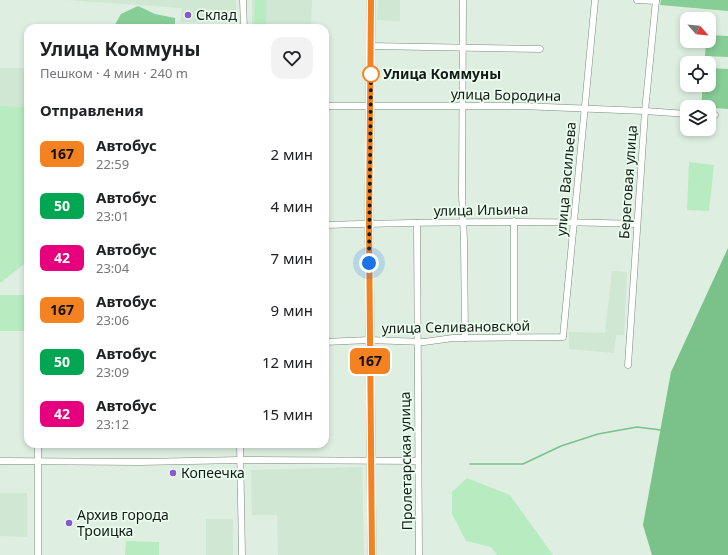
<!DOCTYPE html>
<html lang="ru">
<meta charset="utf-8">
<style>
body{margin:0;font-family:"Noto Sans",sans-serif;background:#f2f2f2;color:#202124;height:100vh;display:flex;flex-direction:column;font-size:15px;white-space:nowrap}
*{box-sizing:border-box;margin:0}
p{font-size:13px;color:#757577}
.icon{flex:none;width:22px;height:22px;fill:none;stroke:currentColor;stroke-width:2;stroke-linecap:round;stroke-linejoin:round}
.map{position:relative;flex:1;overflow:hidden}
.side{position:absolute;left:24px;top:24px;width:305px;height:424px;display:flex;flex-direction:column;background:#fff;border-radius:12px;box-shadow:0 2px 6px #0003}
.side>*{flex:none}
.badge{padding:0 8px;border-radius:6px;font-size:14px;line-height:26px}
.needle{width:26px;rotate:117deg}
.controls{position:absolute;left:680px;top:12px;display:grid;gap:8px}
.controls a{display:grid;place-items:center;width:36px;height:36px;border-radius:8px;background:#fff;box-shadow:0 2px 6px #0003;font-size:20px}
.you{position:absolute;width:20px;height:20px;margin:-10px;border:3px solid #fff;border-radius:50%;background:#1a73e8;box-shadow:0 0 0 6px #1a73e833}
.map>.badge{position:absolute;translate:-50% -50%;box-shadow:0 0 0 2px #fff}
h2{padding:0 16px;font-size:15px;line-height:36px}
.round{display:grid;place-items:center;flex:none;width:42px;height:42px;border-radius:12px;background:#f2f2f2}
.summary{display:flex;align-items:center;justify-content:space-between;height:68px;padding:0 16px}
h1{font-size:19px;font-weight:700;line-height:30px}
ul{padding:0;list-style:none}
li{display:flex;align-items:center;gap:12px;height:52px;padding:0 16px}
li div{flex:1}
li b{display:block;font-size:15px}
li em{font-style:normal}
li .badge{min-width:44px;font-weight:700;text-align:center}
.map>svg:first-child{display:block}
</style>
<div class="map">
<svg width="728" height="555" viewBox="0 0 728 555">
<rect width="100%" height="100%" fill="#deefe1"/>
<g fill="#cfe7d3">
<polygon points="66,0 236,0 236,17 230,17 230,21 180,22 182,8"/>
<polygon points="252,0 312,0 311,28 252,28"/>
<polygon points="378,0 400,0 400,21 377,20"/>
<polygon points="0,68 28,68 28,107 0,106"/>
<polygon points="612,271 627,272 624,335 616,335 614,353 569,349 569,332 605,333"/>
<polygon points="362,467 364,555 278,555 277,515 252,515 251,470"/>
<polygon points="0,493 27,493 27,537 0,536"/>
<rect x="206" y="519" width="27" height="36"/>
</g>
<g fill="#b7ecc1">
<polygon points="255,0 266,0 266,28 254,28"/>
<polygon points="0,106 28,107 28,261 0,283"/>
<polygon points="689,162 714,165 709,211 687,210"/>
<rect x="0" y="295" width="28" height="36"/>
<polygon points="467,478 510,495 553,555 497,555 491,547 466,541 452,514 452,492"/>
<polygon points="126,541 159,542 159,555 125,555"/>
</g>
<g fill="#86cd96">
<polygon points="661,0 728,0 728,11 660,5"/>
<polygon points="138,6 155,14 175,18 175,28 113,28 121,14"/>
<polygon points="709,35 728,36 728,57 705,56 706,41 709,41"/>
<polygon points="709,68 728,69 728,109 701,107 703,85 709,85"/>
</g>
<polygon fill="#7ac18a" points="728,248 728,555 652,555 643,525 671,372"/>
<g fill="none" stroke-linecap="round" stroke-linejoin="round">
<polyline stroke="#7ac18a" stroke-width="1.5" points="470,464 523,464 561,446 598,434 637,427 661,430"/>
<g stroke="#7a8a7c" stroke-width="7">
<g id="minor">
<polyline points="243,0 244,28"/>
<polyline points="463,0 462,194 464,241 465,338"/>
<polyline points="637,0 656,1"/>
<polyline points="371,46 540,49"/>
<polyline points="325,106 521,106 645,111 687,114"/>
<polyline points="709,115 715,115"/>
<polyline points="514,221 514,337"/>
<polyline points="417,223 419,555"/>
<path d="M325 225C429 222 533 220 637 224"/>
<polyline points="325,342 369,340 424,342 453,338 563,337 595,0"/>
<polyline points="628,365 645,111 656,0"/>
<polyline points="240,444 242,555"/>
<polyline points="0,461 140,462 241,460 418,461"/>
<polyline points="38,555 38,444"/>
</g>
</g>
<g stroke="#7a8a7c" stroke-width="9">
<polyline id="tertiary" points="371,0 369,224 372,555"/>
</g>
<use href="#minor" stroke="#fff" stroke-width="6"/>
<use href="#tertiary" stroke="#fff" stroke-width="8"/>
</g>
<g fill="none" stroke-linecap="round" stroke-linejoin="round">
<g stroke="#fff" stroke-width="9">
<polyline id="line" points="371,0 369,224 372,555"/>
</g>
<use href="#line" stroke="#f58220" stroke-width="6"/>
<polyline stroke="#141a15" stroke-width="4" stroke-dasharray="0 7.2" points="369,263 371,74"/>
</g>
<g fill="#8957cf" stroke="#ebfdee" stroke-width="1.5">
<circle cx="188" cy="15" r="4"/>
<circle cx="173" cy="473" r="4"/>
<circle cx="69" cy="523" r="4"/>
</g>
<circle fill="#fff" stroke="#f58220" stroke-width="2" cx="371" cy="74" r="8"/>
<g text-anchor="middle" stroke-width="3.5" stroke-linejoin="round" paint-order="stroke">
<g font-size="14" fill="#141a15" stroke="#ebfdee" text-anchor="start">
<text x="196" y="20">Склад</text>
<text x="181" y="478">Копеечка</text>
<text x="77" y="520">Архив города<tspan x="77" dy="16">Троицка</tspan></text>
</g>
<g font-size="14" font-weight="bold" fill="#141a15" stroke="#ebfdee" text-anchor="start">
<text x="383" y="79">Улица Коммуны</text>
</g>
<g font-size="14" fill="#141a15" stroke="#ebfdee">
<text transform="translate(506 95) rotate(1)" y="5">улица Бородина</text>
<text transform="translate(566 179) rotate(-85)" y="5">улица Васильева</text>
<text transform="translate(628 182) rotate(-86)" y="5">Береговая улица</text>
<text transform="translate(481 210) rotate(-1)" y="5">улица Ильина</text>
<text transform="translate(456 327) rotate(-1)" y="5">улица Селивановской</text>
<text transform="translate(406 461) rotate(-91)" y="5">Пролетарская улица</text>
</g>
</g>
</svg>
<div class="controls">
<a><svg class="needle" viewBox="-14 -14 28 28"><path d="M0-13l5 13h-10z" fill="#e53935"/><path d="M0 13l5-13h-10z" fill="#757577"/></svg></a>
<a><svg class="icon" aria-label="locate" viewBox="0 0 24 24"><circle cx="12" cy="12" r="6"/><path d="M12 2v4M12 18v4M2 12h4M18 12h4"/></svg></a>
<a><svg class="icon" aria-label="layers" viewBox="0 0 24 24"><path d="M12 4l9 5-9 5-9-5zM3 14l9 5 9-5"/></svg></a>
</div>
<div class="you" style="left:369px;top:263px"></div>
<b class="badge" style="left:370px;top:361px;background:#f58220;color:#111">167</b>
<section class="side">
<div class="summary"><div><h1>Улица Коммуны</h1><p>Пешком · 4 мин · 240 m</p></div><a class="round"><svg class="icon" aria-label="heart" viewBox="0 0 24 24"><path d="M12 20l-8-8c-3-5 5-10 8-4 3-6 11-1 8 4z"/></svg></a></div>
<h2>Отправления</h2>
<ul>
<li><span class="badge" style="background:#f58220;color:#111">167</span><div><b>Автобус</b><p>22:59</p></div><em>2 мин</em></li>
<li><span class="badge" style="background:#00a651;color:#fff">50</span><div><b>Автобус</b><p>23:01</p></div><em>4 мин</em></li>
<li><span class="badge" style="background:#e6007e;color:#fff">42</span><div><b>Автобус</b><p>23:04</p></div><em>7 мин</em></li>
<li><span class="badge" style="background:#f58220;color:#111">167</span><div><b>Автобус</b><p>23:06</p></div><em>9 мин</em></li>
<li><span class="badge" style="background:#00a651;color:#fff">50</span><div><b>Автобус</b><p>23:09</p></div><em>12 мин</em></li>
<li><span class="badge" style="background:#e6007e;color:#fff">42</span><div><b>Автобус</b><p>23:12</p></div><em>15 мин</em></li>
</ul>
</section>
</div>
